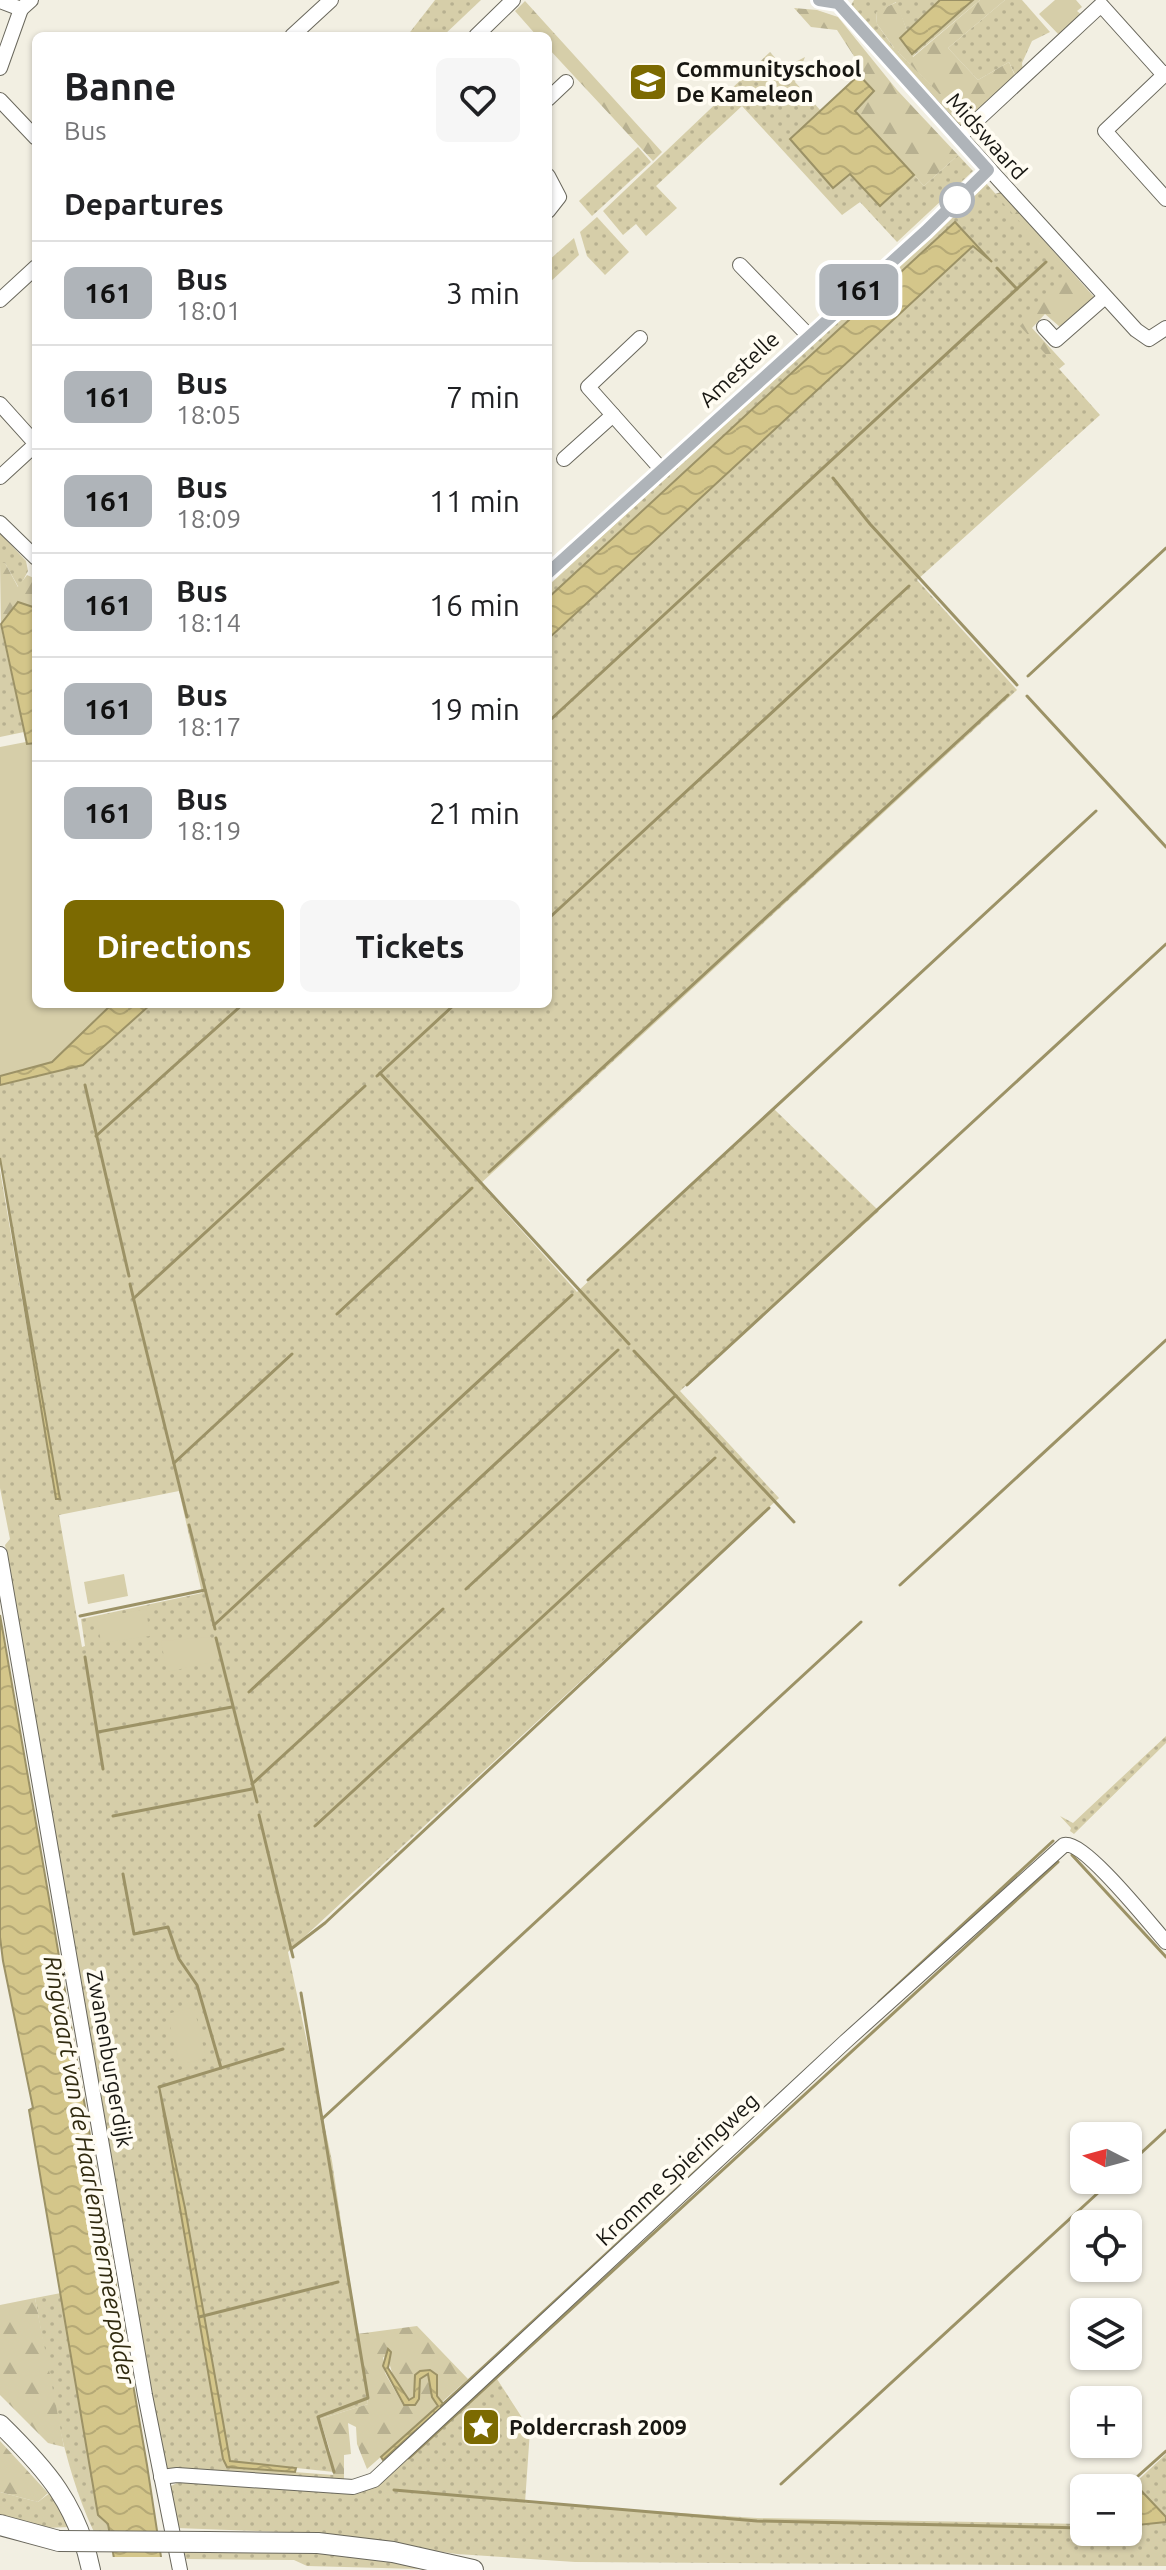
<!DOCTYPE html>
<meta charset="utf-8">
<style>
body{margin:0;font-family:Ubuntu,sans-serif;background:#f6f6f6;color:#202124;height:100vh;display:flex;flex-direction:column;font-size:30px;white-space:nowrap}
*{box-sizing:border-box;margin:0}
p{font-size:26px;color:#757577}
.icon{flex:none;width:44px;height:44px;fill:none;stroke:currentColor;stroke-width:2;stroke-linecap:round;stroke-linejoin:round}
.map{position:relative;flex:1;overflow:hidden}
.sheet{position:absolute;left:32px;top:32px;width:520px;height:976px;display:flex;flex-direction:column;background:#fff;border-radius:12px;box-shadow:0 2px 6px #0004}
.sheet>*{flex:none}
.badge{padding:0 16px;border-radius:12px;font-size:28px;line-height:52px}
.needle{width:52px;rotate:276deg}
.fabs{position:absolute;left:1070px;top:2122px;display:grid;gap:16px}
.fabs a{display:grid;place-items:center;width:72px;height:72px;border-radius:12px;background:#fff;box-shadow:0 2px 6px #0004;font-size:40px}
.map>.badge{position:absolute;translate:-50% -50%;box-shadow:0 0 0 4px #fff}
h2{padding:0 32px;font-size:30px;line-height:72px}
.round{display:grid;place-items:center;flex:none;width:84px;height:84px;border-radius:12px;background:#f6f6f6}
.summary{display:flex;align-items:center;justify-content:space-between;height:136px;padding:0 32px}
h1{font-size:38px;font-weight:700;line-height:60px}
.action{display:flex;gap:16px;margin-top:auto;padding:16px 32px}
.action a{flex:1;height:92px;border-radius:12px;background:#7c6a01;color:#fff;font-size:32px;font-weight:700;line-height:92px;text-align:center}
.action a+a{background:#f6f6f6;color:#202124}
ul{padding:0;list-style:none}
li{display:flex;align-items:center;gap:24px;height:104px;padding:0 32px;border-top:2px solid #e0e0e0}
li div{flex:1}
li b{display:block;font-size:30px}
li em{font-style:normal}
li .badge{min-width:88px;font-weight:700;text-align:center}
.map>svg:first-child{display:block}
</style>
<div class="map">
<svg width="1166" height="2570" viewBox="0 0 1166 2570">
<defs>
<pattern id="grass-dots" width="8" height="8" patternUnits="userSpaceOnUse" patternTransform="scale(2)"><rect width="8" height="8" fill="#d6cea9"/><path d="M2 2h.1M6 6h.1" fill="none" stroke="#b7b090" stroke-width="1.8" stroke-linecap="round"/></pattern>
<pattern id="forest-firs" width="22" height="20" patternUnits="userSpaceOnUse" patternTransform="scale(2)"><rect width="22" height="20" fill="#d6cea9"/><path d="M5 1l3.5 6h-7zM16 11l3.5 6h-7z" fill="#b7b090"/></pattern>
<pattern id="water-waves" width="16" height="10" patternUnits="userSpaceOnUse" patternTransform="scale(2)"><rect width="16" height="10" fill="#d4c68a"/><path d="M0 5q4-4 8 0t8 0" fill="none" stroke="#b5a976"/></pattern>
</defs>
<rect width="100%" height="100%" fill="#f2efe2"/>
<g fill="url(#grass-dots)" fill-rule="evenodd">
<polygon points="435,0 481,0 443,36 407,36"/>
<polygon points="854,0 940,0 907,31 896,2 876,13 877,24 894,48 903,42 912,53 973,0 980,0 912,57 903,46 898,52 965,119 1015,75 1009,62 978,80 948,48 1005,0 1022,0 1050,32 1032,41 1022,63 1023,72 971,122 957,126 852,11 850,7"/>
<polygon points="770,52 784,68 805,57 795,82 821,111 790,139 850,174 880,205 914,175 924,186 958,155 973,171 897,242 860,202 842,215 742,106 656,186 677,208 646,236 636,224 623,235 603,211"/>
<polygon points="638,147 651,162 592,216 579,201"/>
<path d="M985 182 1069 276 1021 326 1100 415 917 580 1017 690 480 1184 577 1292 774 1109 879 1211 680 1391 779 1498 288 1952 332 2161 368 2404 320 2419 334 2472 230 2461 185 2208 159 2086 223 2459 227 2467 334 2475V2481L170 2473 163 2465 5 1545 10 1539 0 1488V1170L56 1499 60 1498 0 1158V1085L83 1065 151 1004H548V639L973 246 992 261 955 222 548 598V586ZM179 1491 202 1593 81 1619 85 1646 82 1647 59 1515Z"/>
<polygon points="597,217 629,252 605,275 587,256 580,232"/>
<polygon points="574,238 579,255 548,284 548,261"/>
<polygon points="0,533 26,561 28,571 19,588 5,563 0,563"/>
<polygon points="0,623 24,732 0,737"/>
<polygon points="1166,1736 1166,1743 1074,1834 1070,1831 1071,1828 1060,1816 1073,1823"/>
<path d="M61 2293 98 2514 108 2524 110 2532H94C60 2459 50 2377 35 2298Z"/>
<polygon points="497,2379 530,2430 525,2503 757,2518 1084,2524 1084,2532 1128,2532 1128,2526 1166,2522 1166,2566 575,2562 457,2554 311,2533 176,2528 169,2487 181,2481 259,2484 284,2489 299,2486 362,2490"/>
<polygon points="1166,2454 1166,2517 1163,2517 1135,2483"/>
<polygon points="0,2492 38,2502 51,2492 70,2527 45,2528 0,2518"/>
<polygon points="184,2550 328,2553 457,2570 307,2566 294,2560 186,2559"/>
</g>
<g fill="url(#forest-firs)">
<polygon points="980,0 1005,0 948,48 978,80 1009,62 1015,76 965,120 898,52 903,45 913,57"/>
<polygon points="525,1 662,152 653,161 548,48 548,36 537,36 515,11"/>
<polygon points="897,2 907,31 901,38 903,42 895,49 877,24 876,12"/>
<polygon points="794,8 817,10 838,17 897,90 958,155 924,186 855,110 874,91 859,75 863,70 837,30 811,27"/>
<polygon points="1001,192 1094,297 1060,327 1045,314 1032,328 1065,364 1059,369 1020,326 1068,276 995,194"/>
<polygon points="0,563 5,563 18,587 27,575 36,579 36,608 18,603 1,624"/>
<polygon points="35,2298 64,2447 48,2443 0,2395 0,2305"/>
<polygon points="417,2326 468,2379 442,2402 437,2396 437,2375 420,2371 415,2376 414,2397 409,2401 394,2379 388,2359 383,2357 385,2373 403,2405 419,2399 420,2380 428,2374 432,2397 439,2406 367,2469 357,2444 356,2427 348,2423 351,2454 344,2455 344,2479 334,2481 330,2451 320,2419 368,2404 357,2334"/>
<polygon points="0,2441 48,2493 38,2502 0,2492"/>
</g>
<g fill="#d6cea9">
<polygon points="1055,0 1076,0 1082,7 1077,11 1083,16 1061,37 1039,14"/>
<polygon points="36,740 36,1004 119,1004 54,1067 0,1080 0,747"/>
<polygon points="124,1574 128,1596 88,1604 84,1582"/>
<polygon points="146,1609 150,1636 101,1643 97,1618"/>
<polygon points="211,1637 218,1661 167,1672 161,1641"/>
<polygon points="194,2007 206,2058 180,2065 167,2014"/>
</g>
<g fill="url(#water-waves)" stroke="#9c9266" stroke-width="2">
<polygon points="940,0 973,0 912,54 900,38"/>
<polygon points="859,75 874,91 855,111 914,175 880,206 850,174 833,188 790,139"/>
<polygon points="955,222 992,262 973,246 548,639 548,598"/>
<polygon points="18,602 36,608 36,743 27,744 1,624"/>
<polygon points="112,1004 151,1004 83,1065 0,1085 0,1076 52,1062"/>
<polygon points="0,1158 60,1499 56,1499"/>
<polygon points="0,1615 147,2465 163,2570 116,2570 108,2524 98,2515 29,2110 33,2108 3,1961 0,1937"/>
<polygon points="159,2086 185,2208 230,2461 296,2468 295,2472 227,2467 223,2459"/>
<polygon points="388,2349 391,2352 388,2368 409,2400 414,2397 415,2375 420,2371 430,2370 437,2375 437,2396 444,2405 383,2460 381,2457 438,2406 432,2397 428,2374 420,2379 419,2399 415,2405 404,2405 383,2366"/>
<polygon points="1138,2476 1134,2483 1166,2517 1166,2522 1128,2526 1126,2488"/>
</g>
<polygon fill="#f2efe2" points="110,2557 165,2557 167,2570 112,2570"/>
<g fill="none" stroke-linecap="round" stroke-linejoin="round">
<g stroke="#9c9266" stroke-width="3">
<polyline points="997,268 1017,289"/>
<polyline points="833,478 870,524 1017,685"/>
<polyline points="1028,676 1166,548"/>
<polyline points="1027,696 1166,847"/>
<polyline points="548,722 1046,262"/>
<polyline points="548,919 909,586"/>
<polyline points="380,1073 629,1344"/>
<polyline points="377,1076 455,1004"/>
<polyline points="85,1085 129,1276"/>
<polyline points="96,1136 243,1004"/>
<polyline points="489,1172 1008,695"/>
<polyline points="588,1280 1096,811"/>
<polyline points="130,1284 187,1517"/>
<polyline points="133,1299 365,1086"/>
<polyline points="337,1314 472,1188"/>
<polyline points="634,1351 794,1522"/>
<polyline points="687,1385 1166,944"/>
<polyline points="174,1463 292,1354"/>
<polyline points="189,1525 215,1629"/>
<polyline points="900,1585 1166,1340"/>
<polyline points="466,1589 675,1396"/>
<polyline points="80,1616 205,1590"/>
<polyline points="214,1625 572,1295"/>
<polyline points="216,1638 257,1802"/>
<polyline points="85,1657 103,1769"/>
<polyline points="249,1692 618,1350"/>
<polyline points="98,1732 232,1707"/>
<polyline points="252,1784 443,1609"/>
<polyline points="259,1815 291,1949"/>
<polyline points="113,1816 252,1789"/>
<polyline points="315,1826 715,1458"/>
<polyline points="1072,1855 1166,1957"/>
<polyline points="123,1874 134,1934 168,1927 179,1959 197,1985 221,2068"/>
<polyline points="293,1957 291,1949 325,1923 769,1508"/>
<polyline points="301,1993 322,2119"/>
<polyline points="879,2002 1053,1841"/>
<polyline points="159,2087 283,2049"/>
<polyline points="1128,2165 1166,2130"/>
<polyline points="199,2317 338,2282"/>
<polyline points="441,2406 721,2148"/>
<polyline points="409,2458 1058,1862"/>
<polyline points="334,2472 318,2417 368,2398 322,2119 861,1622"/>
<polyline points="1138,2476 1166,2451"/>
<polyline points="781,2484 1112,2180"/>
<polyline points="394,2490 757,2521 1084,2528"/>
</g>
<g stroke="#69675c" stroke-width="16">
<g id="minor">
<polyline points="819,0 838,3"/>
<polyline points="0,1 21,9 31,0"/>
<polyline points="838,3 1136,330 1149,339 1166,328"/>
<polyline points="292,36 331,0"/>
<polyline points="476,36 513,0"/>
<polyline points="0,68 21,9"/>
<polyline points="1166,73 1105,131 1166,199"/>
<polyline points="548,99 566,82"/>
<polyline points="0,100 36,138"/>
<polyline points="959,137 1101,5 1164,75"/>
<polyline points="548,176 559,197 548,211"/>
<polyline points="740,265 808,335"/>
<polyline points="0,300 36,267"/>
<polyline points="1044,327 1056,340 1105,297"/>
<polyline points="640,338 588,387 662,470"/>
<polyline points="0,404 36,444 0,477"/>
<polyline points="564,459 613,415"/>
<polyline points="0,523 36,558"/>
<polyline points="548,573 926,231 988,170"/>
<polyline points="0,1554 145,2395 180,2570"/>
<path d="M161 2477 177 2475 353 2487 374 2480 845 2042 1064 1845C1084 1840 1150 1924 1166 1942"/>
</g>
</g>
<g stroke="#69675c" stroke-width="20">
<path id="major" d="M0 2424C47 2470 77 2504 91 2570"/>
</g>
<g stroke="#69675c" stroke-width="22">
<g id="highway">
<polyline points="0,2525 59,2541"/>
<polyline points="208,2542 318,2543 393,2552 473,2570"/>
</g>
</g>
<use href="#minor" stroke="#fff" stroke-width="14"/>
<use href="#major" stroke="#fff" stroke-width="18"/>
<use href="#highway" stroke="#fff" stroke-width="20"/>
<g stroke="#69675c" stroke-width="22" stroke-linecap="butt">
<polyline id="highway-bridge" points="59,2541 208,2542"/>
</g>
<use href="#highway-bridge" stroke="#fff" stroke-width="20"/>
</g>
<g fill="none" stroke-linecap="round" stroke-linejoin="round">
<g stroke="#fff" stroke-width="18">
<polyline id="line" points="548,573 926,231 988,170 838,3 819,0"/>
</g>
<use href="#line" stroke="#afb4b9" stroke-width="12"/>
</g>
<defs>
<g id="school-square" transform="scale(2)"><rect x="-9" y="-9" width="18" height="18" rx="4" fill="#7c6a01" stroke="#fffcf2"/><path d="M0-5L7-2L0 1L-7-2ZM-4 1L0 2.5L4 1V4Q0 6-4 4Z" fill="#fff"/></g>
<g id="sight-square" transform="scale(2)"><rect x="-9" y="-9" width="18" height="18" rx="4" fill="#7c6a01" stroke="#fffcf2"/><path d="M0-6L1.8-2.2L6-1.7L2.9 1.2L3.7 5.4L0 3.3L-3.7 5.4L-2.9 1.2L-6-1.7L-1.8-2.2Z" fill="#fff"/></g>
</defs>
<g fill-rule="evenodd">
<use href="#school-square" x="648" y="82"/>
<use href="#sight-square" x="481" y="2427"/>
</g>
<circle fill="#fff" stroke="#afb4b9" stroke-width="4" cx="957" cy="200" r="16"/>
<g text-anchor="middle" stroke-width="8" stroke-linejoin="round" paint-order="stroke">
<g font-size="22" font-weight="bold" fill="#181712" stroke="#fffcf2" text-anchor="start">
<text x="676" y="77">Communityschool<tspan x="676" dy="25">De Kameleon</tspan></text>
<text x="509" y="2435">Poldercrash 2009</text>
</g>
<g font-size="22" fill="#181712" stroke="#fffcf2">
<text transform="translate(987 136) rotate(48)" y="8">Midswaard</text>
<text transform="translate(739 369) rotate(-43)" y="8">Amestelle</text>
<text transform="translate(110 2059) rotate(80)" y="8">Zwanenburgerdijk</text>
<text transform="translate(677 2169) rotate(-43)" y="8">Kromme Spieringweg</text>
</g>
<g font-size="24" font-style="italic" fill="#302a0f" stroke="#fffcf2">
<text transform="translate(89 2170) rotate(80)" y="8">Ringvaart van de Haarlemmermeerpolder</text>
</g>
</g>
</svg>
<div class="fabs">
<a><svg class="needle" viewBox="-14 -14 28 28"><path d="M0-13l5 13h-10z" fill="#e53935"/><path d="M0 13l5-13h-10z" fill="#757577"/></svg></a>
<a><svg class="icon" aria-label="locate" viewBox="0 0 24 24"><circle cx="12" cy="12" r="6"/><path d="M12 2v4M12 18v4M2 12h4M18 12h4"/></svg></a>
<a><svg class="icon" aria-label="layers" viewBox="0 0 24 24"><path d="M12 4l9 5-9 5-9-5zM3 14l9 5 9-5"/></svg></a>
<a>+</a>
<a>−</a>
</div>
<b class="badge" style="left:859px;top:290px;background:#afb4b9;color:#111">161</b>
<section class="sheet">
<div class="summary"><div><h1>Banne</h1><p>Bus</p></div><a class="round"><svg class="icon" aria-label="heart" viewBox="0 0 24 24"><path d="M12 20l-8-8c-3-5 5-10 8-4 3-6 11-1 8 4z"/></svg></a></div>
<h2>Departures</h2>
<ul>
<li><span class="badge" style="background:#afb4b9;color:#111">161</span><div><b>Bus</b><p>18:01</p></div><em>3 min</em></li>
<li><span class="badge" style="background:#afb4b9;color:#111">161</span><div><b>Bus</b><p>18:05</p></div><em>7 min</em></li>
<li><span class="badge" style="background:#afb4b9;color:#111">161</span><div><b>Bus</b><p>18:09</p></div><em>11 min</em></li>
<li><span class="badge" style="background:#afb4b9;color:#111">161</span><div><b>Bus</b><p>18:14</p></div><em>16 min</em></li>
<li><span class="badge" style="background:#afb4b9;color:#111">161</span><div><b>Bus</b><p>18:17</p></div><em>19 min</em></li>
<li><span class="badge" style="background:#afb4b9;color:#111">161</span><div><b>Bus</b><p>18:19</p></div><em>21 min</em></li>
</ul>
<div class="action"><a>Directions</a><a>Tickets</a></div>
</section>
</div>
